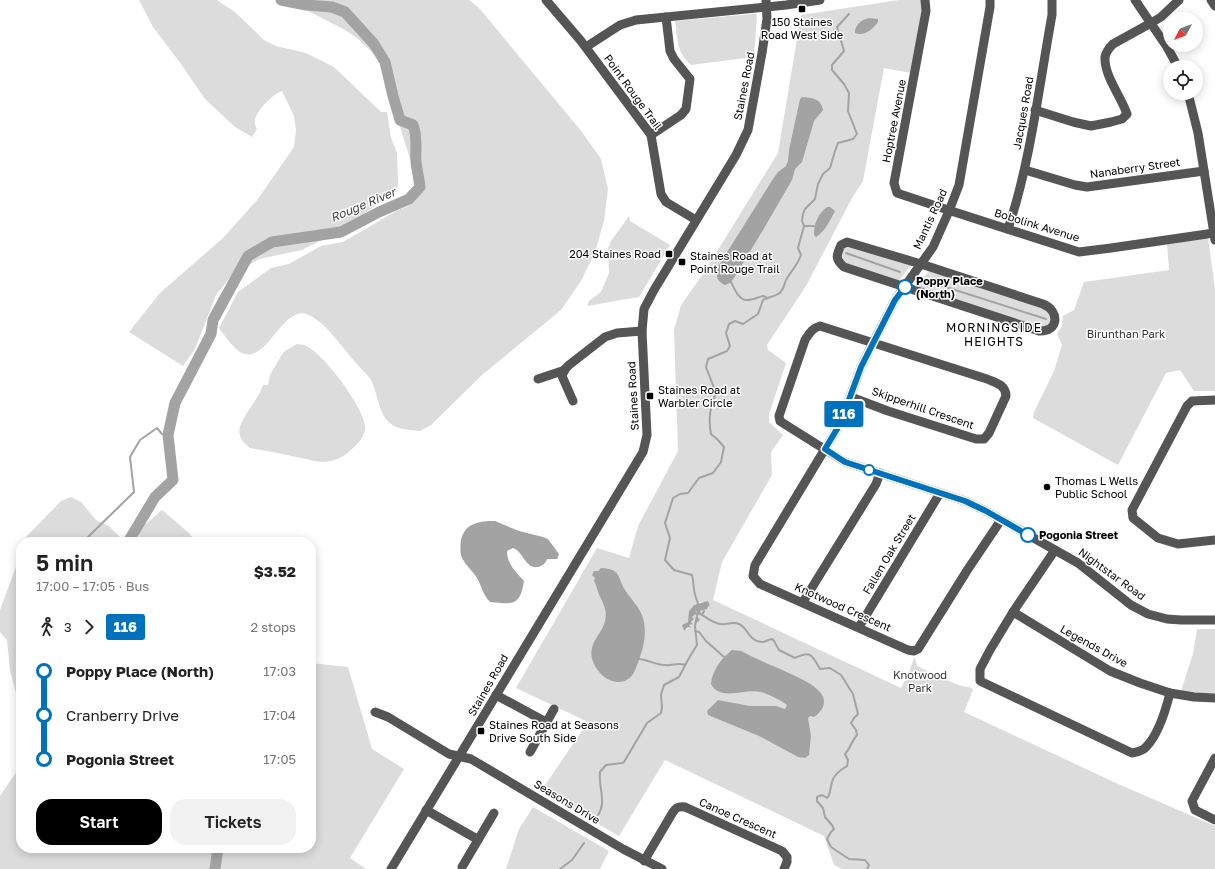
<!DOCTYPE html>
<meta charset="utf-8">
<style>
body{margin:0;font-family:"Golos Text",sans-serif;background:#f2f2f2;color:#222;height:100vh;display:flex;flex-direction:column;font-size:15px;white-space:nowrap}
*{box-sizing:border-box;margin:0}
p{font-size:13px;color:#767676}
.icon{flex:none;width:22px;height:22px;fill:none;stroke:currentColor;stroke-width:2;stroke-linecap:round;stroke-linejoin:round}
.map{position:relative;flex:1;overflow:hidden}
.drawer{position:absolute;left:16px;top:537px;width:300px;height:316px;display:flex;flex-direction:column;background:#fff;border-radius:16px;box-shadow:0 2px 10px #0003}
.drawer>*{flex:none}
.badge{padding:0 8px;border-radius:3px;font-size:14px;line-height:26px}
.needle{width:26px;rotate:229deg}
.tools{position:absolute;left:1163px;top:12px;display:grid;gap:8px}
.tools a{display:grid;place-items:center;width:40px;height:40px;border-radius:50%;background:#fff;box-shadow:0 2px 10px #0003;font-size:20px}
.map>.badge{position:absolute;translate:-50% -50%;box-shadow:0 0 0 2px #fff}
.legs{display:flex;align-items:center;gap:6px;height:44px;padding:0 20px;font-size:13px}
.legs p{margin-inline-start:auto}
.overview{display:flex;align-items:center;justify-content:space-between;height:68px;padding:0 20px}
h1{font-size:22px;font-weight:600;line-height:30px}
.button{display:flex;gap:8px;margin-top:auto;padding:8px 20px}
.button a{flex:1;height:46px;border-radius:16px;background:#000;color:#fff;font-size:16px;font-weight:600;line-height:46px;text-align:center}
.button a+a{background:#f2f2f2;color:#222}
ul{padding:0 20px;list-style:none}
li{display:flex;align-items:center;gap:14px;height:44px;font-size:15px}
li i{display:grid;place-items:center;width:6px;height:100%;margin:0 5px;background:currentColor}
li i::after{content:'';width:10px;height:10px;margin:-5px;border:3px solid;border-radius:50%;background:#fff}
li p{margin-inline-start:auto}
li:first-child i{background:linear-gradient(#0000 50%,currentColor 0)}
li:last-child i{background:linear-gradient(currentColor 50%,#0000 0)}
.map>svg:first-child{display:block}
</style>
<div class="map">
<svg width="1215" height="869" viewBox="0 0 1215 869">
<rect width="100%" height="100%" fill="#fff"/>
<g fill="#dcdcdc" fill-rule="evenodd">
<path d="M139 0H217L236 13 264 40 276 46 306 53 334 67 381 112H387L391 138 397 153 398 182 397 191 334 234 302 250 259 259 232 275 216 295 195 349 183 366 129 332 160 293 223 238 258 199 294 147 296 130 294 116 282 91C274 93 256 111 255 120 254 123 256 126 257 129L252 137 235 127 205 99 181 64 153 27Z"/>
<path d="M287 0H469L479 8 582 132 601 159 608 189 604 221 595 252 581 281 561 310 482 375 431 425 420 431C413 430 403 430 396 427 378 419 379 396 371 380 367 374 360 368 355 362 342 347 326 323 309 315 281 301 265 375 236 349 230 343 224 335 219 328L238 292 271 268 289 264 321 246 343 242 398 210 408 206 413 201 417 191 416 175 411 162 397 117 387 74 374 54 357 38 345 30Z"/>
<path d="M899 0H921L922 8 911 73 884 68 863 181 852 198 806 286 767 345 768 350 786 363 769 414V422L783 435 771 452 772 475 722 562 713 600 901 688 908 675 914 658H915L917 666C926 670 962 689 970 687L973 690 964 712 1116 783 1215 826V869H842L834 865 824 836 665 760 619 836 541 791 588 722 516 688 597 548 629 558 638 526 678 451 674 330 681 305 703 274 778 153 801 15ZM701 602 710 605H709L708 607 700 611 695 622 698 613V611L695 610 692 617V624L688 625 690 627 684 631 683 625 688 622C692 611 686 607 701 602Z"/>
<path d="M753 14H757L755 45 753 57 691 65C676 51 678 40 675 21Z"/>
<polygon points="629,216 630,221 670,245 639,297 587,306 589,301 601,292 609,273 608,248 611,241"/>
<polygon points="1208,238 1215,288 1215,391 1194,391 1180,370 1166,373 1118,465 1033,418 1034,412 1054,371 1062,345 1057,334 1062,326 1063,316 1074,310 1084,282 1169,270 1167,244"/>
<polygon points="848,245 911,265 898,282 843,264 839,252"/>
<polygon points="929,271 1045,307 1052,318 1049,325 1042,328 918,289 917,286"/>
<path d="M297 344C299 345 302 344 304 345 322 351 363 406 365 426 366 435 358 444 352 449 344 457 334 462 322 462 316 462 308 459 301 458 284 454 267 451 250 448 246 444 242 442 240 436 236 425 251 408 256 399 259 395 261 390 263 385H268L270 375 281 356 285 351Z"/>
<polygon points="71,497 81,502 96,520 109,526 120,537 119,542 25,542 27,536 61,501"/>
<polygon points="162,510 189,533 196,542 137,542 141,528"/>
<polygon points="21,553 21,707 19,705 10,670 7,640 0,632 0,610"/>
<polygon points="1197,629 1215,629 1215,693 1193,693 1181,691 1193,654"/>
<polygon points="311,663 348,667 372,749 404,769 350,858 366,869 0,869 0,796 21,765 21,848 311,848"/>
<polygon points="533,807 609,851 600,869 506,869 519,829"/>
</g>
<g fill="#a3a3a3">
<path d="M869 18 878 19V22C873 29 864 37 855 33V30C858 22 862 20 869 18Z"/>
<path d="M802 97C812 98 821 98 823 110L814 121 802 162 795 169 792 180 763 230 734 278 730 283 725 285C715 280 716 274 719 265L773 179 778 172 786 166 788 161 789 150 800 99Z"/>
<path d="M827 207H830L835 211C830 220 825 232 816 237L814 235C814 223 818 214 827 207Z"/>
<path d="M495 521 519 531 543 537 548 539 559 554 557 559H547C546 563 542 566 538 567 525 569 523 551 513 548L507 551C507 564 516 572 524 581 520 607 512 604 490 602 483 595 482 587 477 578 473 571 466 566 462 558 460 553 460 546 461 540 465 523 479 521 495 521Z"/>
<path d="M601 568C621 569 617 576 625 590 631 599 640 608 643 618 647 633 644 646 639 660 635 671 632 682 618 682 603 682 588 662 592 648 594 638 603 631 605 621 608 609 602 602 598 592 597 588 596 584 594 581L595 578 592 575 594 571H598Z"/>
<polygon points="708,601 710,606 710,607 709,605 707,609 700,611 701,614 698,615 698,618 700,619 698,622 695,623 698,612 695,610 697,613 692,617 694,619 691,622 693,624 689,625 691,628 688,627 684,631 682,625 688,622 689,611 694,605"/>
<path d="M732 650 741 651C753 657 765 663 778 668 790 674 810 681 819 691 828 700 824 710 814 717L810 716 808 718 811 736 809 755 805 758 798 757 759 736 708 715 707 711 718 700 750 706H776L785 709 787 705C780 700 770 695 761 692 747 688 720 702 711 684 712 670 722 658 732 650Z"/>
</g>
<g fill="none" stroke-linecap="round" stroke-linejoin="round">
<g stroke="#a3a3a3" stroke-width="2">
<polyline points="804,226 815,226"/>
<polyline points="846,253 900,272"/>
<path d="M731 282C734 288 739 301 747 300 753 300 758 297 763 296L766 297"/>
<polyline points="930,282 1046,319"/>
<polyline points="85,542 88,537 134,492 130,457 140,440 157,428 162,434"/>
<path d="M697 605 698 603C692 591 695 586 692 575L674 570 665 560 670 538 665 523 673 498 680 494 688 493 699 478 713 473 721 462 724 447 718 440 711 434C708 417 710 409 716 393L706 367 708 359 727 351 730 346 726 333 729 324 735 321 743 324 758 314 763 300C768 297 773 297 778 294 783 292 784 285 786 280 791 271 797 266 801 255L798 248 804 226 802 221 803 214 805 209 815 199 818 184 823 174 830 168 835 151 838 143 853 139 857 134 848 111 849 93 844 84 832 70V65L844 51 837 27 849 14"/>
<path d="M699 613C705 616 713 624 721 624 727 625 732 621 739 624 748 627 748 642 763 642 765 642 769 639 772 639L774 641 779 650 795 658C811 650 812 655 820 669L830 668 841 675 853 694 858 714 854 718 851 723 856 730 857 735C851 741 851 748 845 754L848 760 847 766C841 770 834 774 832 782 830 788 831 794 827 798L822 795 817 797V801L823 808 825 817 832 825 834 829 831 832 827 839 831 847 849 859 865 860 869 865 867 869"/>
<polyline points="702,615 704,611"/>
<polyline points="695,631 699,632 706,641 724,657"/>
<path d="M639 659C649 660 656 665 665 665 672 666 679 662 685 665"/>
<path d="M598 815C607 802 598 786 600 772L606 765 622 763 624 762 647 723 661 713 662 707 661 695 663 688 664 685 679 677 689 658 697 645 695 626 698 610"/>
<polyline points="560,869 572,860 584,843"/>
</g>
<g stroke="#a3a3a3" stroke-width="11">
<path d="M128 542 155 497 173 480 168 435 175 403 211 334 213 320 248 256 272 242 341 232 379 212 409 199 420 187C419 179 417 170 416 162 415 149 418 137 413 125L400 120 393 96 385 62 374 44 345 12 332 7 306 5 281 0"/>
<polyline points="215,869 218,848"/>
</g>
<g stroke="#555" stroke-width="9">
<polyline points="546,0 581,41 651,135 661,194 666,202 696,220"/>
<polyline points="925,0 926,11 894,183 897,193 942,208 1079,252 1111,248 1214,233"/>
<polyline points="990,0 990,7 959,185 949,211 933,247 895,300 873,343 861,367 840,424 755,565 753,576 760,584 908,650 914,651 918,649 968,569 1001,520"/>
<polyline points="1135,0 1167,47 1178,67"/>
<polyline points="1211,0 1215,6"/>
<polyline points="586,47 620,25 636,20 786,5 820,0"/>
<polyline points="1188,93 1198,133 1215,240"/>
<path d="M1035 110 1073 122 1091 126 1111 122 1122 119 1127 114C1121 96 1104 76 1105 57 1106 52 1109 48 1113 44L1151 23 1161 17 1179 0"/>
<polyline points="651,135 681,115 686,109 690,79 674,59 670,51 666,17"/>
<polyline points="1025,170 1075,185 1087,187 1204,171"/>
<path d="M1008 229C1031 160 1039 86 1052 15V0"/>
<path d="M847 242 921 264 1043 304C1060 311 1059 332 1039 331L844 267C835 259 836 256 841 245Z"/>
<polyline points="538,379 565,370"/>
<path d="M851 397 888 411 976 439H984L989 433 1006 396C1006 385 996 383 987 379L820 326C812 328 809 334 805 340L779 416 780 421 786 425 845 462 965 501 986 511 1078 563 1131 605 1148 614 1167 619 1181 620H1215"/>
<polyline points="1215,400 1192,401 1187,406 1132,510 1133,518 1158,538 1178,544 1215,540"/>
<polyline points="573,401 562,376 565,369 569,365 605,337 617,333 642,331"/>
<path d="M1055 550 1013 612 990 650 980 669V681L1132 753C1137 752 1143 751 1146 747 1158 735 1166 709 1170 693"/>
<polyline points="803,602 876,484 880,473"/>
<polyline points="1013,612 1110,671 1140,683 1170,693 1194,697 1215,698"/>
<polyline points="859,627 940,493"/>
<polyline points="496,695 546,722"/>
<polyline points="375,712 388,717 449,754 471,759 623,849 662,869"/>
<polyline points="530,752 554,709"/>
<polyline points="1215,758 1192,801 1195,810 1215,820"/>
<polyline points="426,810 477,839"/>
<path d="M644 861 673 812C676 807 679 806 685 807L782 851 787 857V862L784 869"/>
<polyline points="462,867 494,813"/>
<polyline points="391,869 643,452 647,435 642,331 644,309 654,290 736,155 748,130 762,53 767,19 766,0"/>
</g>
</g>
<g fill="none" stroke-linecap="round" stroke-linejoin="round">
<g stroke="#fff" stroke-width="9">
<polyline id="line-1" points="905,287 895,300 861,367 840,424 825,449 845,462 965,501 986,511 1028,535"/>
</g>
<use href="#line-1" stroke="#0072bc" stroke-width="6"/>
</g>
<g fill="#000" stroke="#fff" stroke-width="1.5">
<rect x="798" y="5" width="8" height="8" rx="2"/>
<rect x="665" y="250" width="8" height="8" rx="2"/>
<rect x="678" y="258" width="8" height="8" rx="2"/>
<rect x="646" y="392" width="8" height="8" rx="2"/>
<circle cx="1047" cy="487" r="4"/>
<rect x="477" y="727" width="8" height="8" rx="2"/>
</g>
<g fill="#fff" stroke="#0072bc" stroke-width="2">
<circle cx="905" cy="287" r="7"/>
<circle cx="869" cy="470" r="5"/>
<circle cx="1028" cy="535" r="7"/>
</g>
<g text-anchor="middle" stroke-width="3" stroke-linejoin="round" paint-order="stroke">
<g font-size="11" fill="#000" stroke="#fff" text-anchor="start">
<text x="802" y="26" text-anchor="middle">150 Staines<tspan x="802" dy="13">Road West Side</tspan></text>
<text x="661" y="258" text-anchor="end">204 Staines Road</text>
<text x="690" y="260">Staines Road at<tspan x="690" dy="13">Point Rouge Trail</tspan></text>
<text x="658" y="394">Staines Road at<tspan x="658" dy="13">Warbler Circle</tspan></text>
<text x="1055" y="485">Thomas L Wells<tspan x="1055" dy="13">Public School</tspan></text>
<text x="489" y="729">Staines Road at Seasons<tspan x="489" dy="13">Drive South Side</tspan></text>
</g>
<g font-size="11" fill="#000" stroke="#fff">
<text transform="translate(744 86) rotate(-79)" y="4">Staines Road</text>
<text transform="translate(633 92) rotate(54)" y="4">Point Rouge Trail</text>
<text transform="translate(1023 113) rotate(-80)" y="4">Jacques Road</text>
<text transform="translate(894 121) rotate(-79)" y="4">Hoptree Avenue</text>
<text transform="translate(1135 168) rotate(-8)" y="4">Nanaberry Street</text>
<text transform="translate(930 219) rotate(-65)" y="4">Mantis Road</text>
<text transform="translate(1037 225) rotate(17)" y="4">Bobolink Avenue</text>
<text transform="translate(633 396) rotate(-93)" y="4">Staines Road</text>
<text transform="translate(923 408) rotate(19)" y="4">Skipperhill Crescent</text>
<text transform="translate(889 554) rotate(-59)" y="4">Fallen Oak Street</text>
<text transform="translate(1112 574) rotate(36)" y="4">Nightstar Road</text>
<text transform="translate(843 607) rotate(24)" y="4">Knotwood Crescent</text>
<text transform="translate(1094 646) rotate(29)" y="4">Legends Drive</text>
<text transform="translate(488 685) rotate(-60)" y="4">Staines Road</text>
<text transform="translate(567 802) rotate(31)" y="4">Seasons Drive</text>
<text transform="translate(738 818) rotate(24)" y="4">Canoe Crescent</text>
</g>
<g font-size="11" font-weight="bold" fill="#000" stroke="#fff" text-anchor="start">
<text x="916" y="285">Poppy Place<tspan x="916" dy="13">(North)</tspan></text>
<text x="1039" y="539">Pogonia Street</text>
</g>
<g font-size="11" fill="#333" stroke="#fff">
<text x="1126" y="338">Birunthan Park</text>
<text x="920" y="679">Knotwood<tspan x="920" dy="13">Park</tspan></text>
</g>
<g font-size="12" font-style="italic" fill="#444" stroke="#fff">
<text transform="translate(363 205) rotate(-23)" y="4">Rouge River</text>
</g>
<g font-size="12" letter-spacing="1" fill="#000" stroke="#fff">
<text x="994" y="332">MORNINGSIDE<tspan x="994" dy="14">HEIGHTS</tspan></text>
</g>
</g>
</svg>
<div class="tools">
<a><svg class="needle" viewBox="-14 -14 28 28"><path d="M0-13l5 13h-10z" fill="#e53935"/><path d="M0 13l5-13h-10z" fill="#767676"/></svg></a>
<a><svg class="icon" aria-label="locate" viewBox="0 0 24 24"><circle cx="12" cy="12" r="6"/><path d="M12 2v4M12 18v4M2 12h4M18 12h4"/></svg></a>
</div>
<b class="badge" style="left:844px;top:414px;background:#0072bc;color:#fff">116</b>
<section class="drawer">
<div class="overview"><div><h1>5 min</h1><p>17:00 – 17:05 · Bus</p></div><b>$3.52</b></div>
<div class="legs"><svg class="icon" aria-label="walk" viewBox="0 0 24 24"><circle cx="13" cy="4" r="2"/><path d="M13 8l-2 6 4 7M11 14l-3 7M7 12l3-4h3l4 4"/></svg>3<svg class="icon" aria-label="forward" viewBox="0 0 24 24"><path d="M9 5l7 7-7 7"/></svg><b class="badge" style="background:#0072bc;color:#fff">116</b><p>2 stops</p></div>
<ul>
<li><i style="color:#0072bc"></i><b>Poppy Place (North)</b><p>17:03</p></li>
<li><i style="color:#0072bc"></i><span>Cranberry Drive</span><p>17:04</p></li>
<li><i style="color:#0072bc"></i><b>Pogonia Street</b><p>17:05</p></li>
</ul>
<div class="button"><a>Start</a><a>Tickets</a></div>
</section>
</div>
